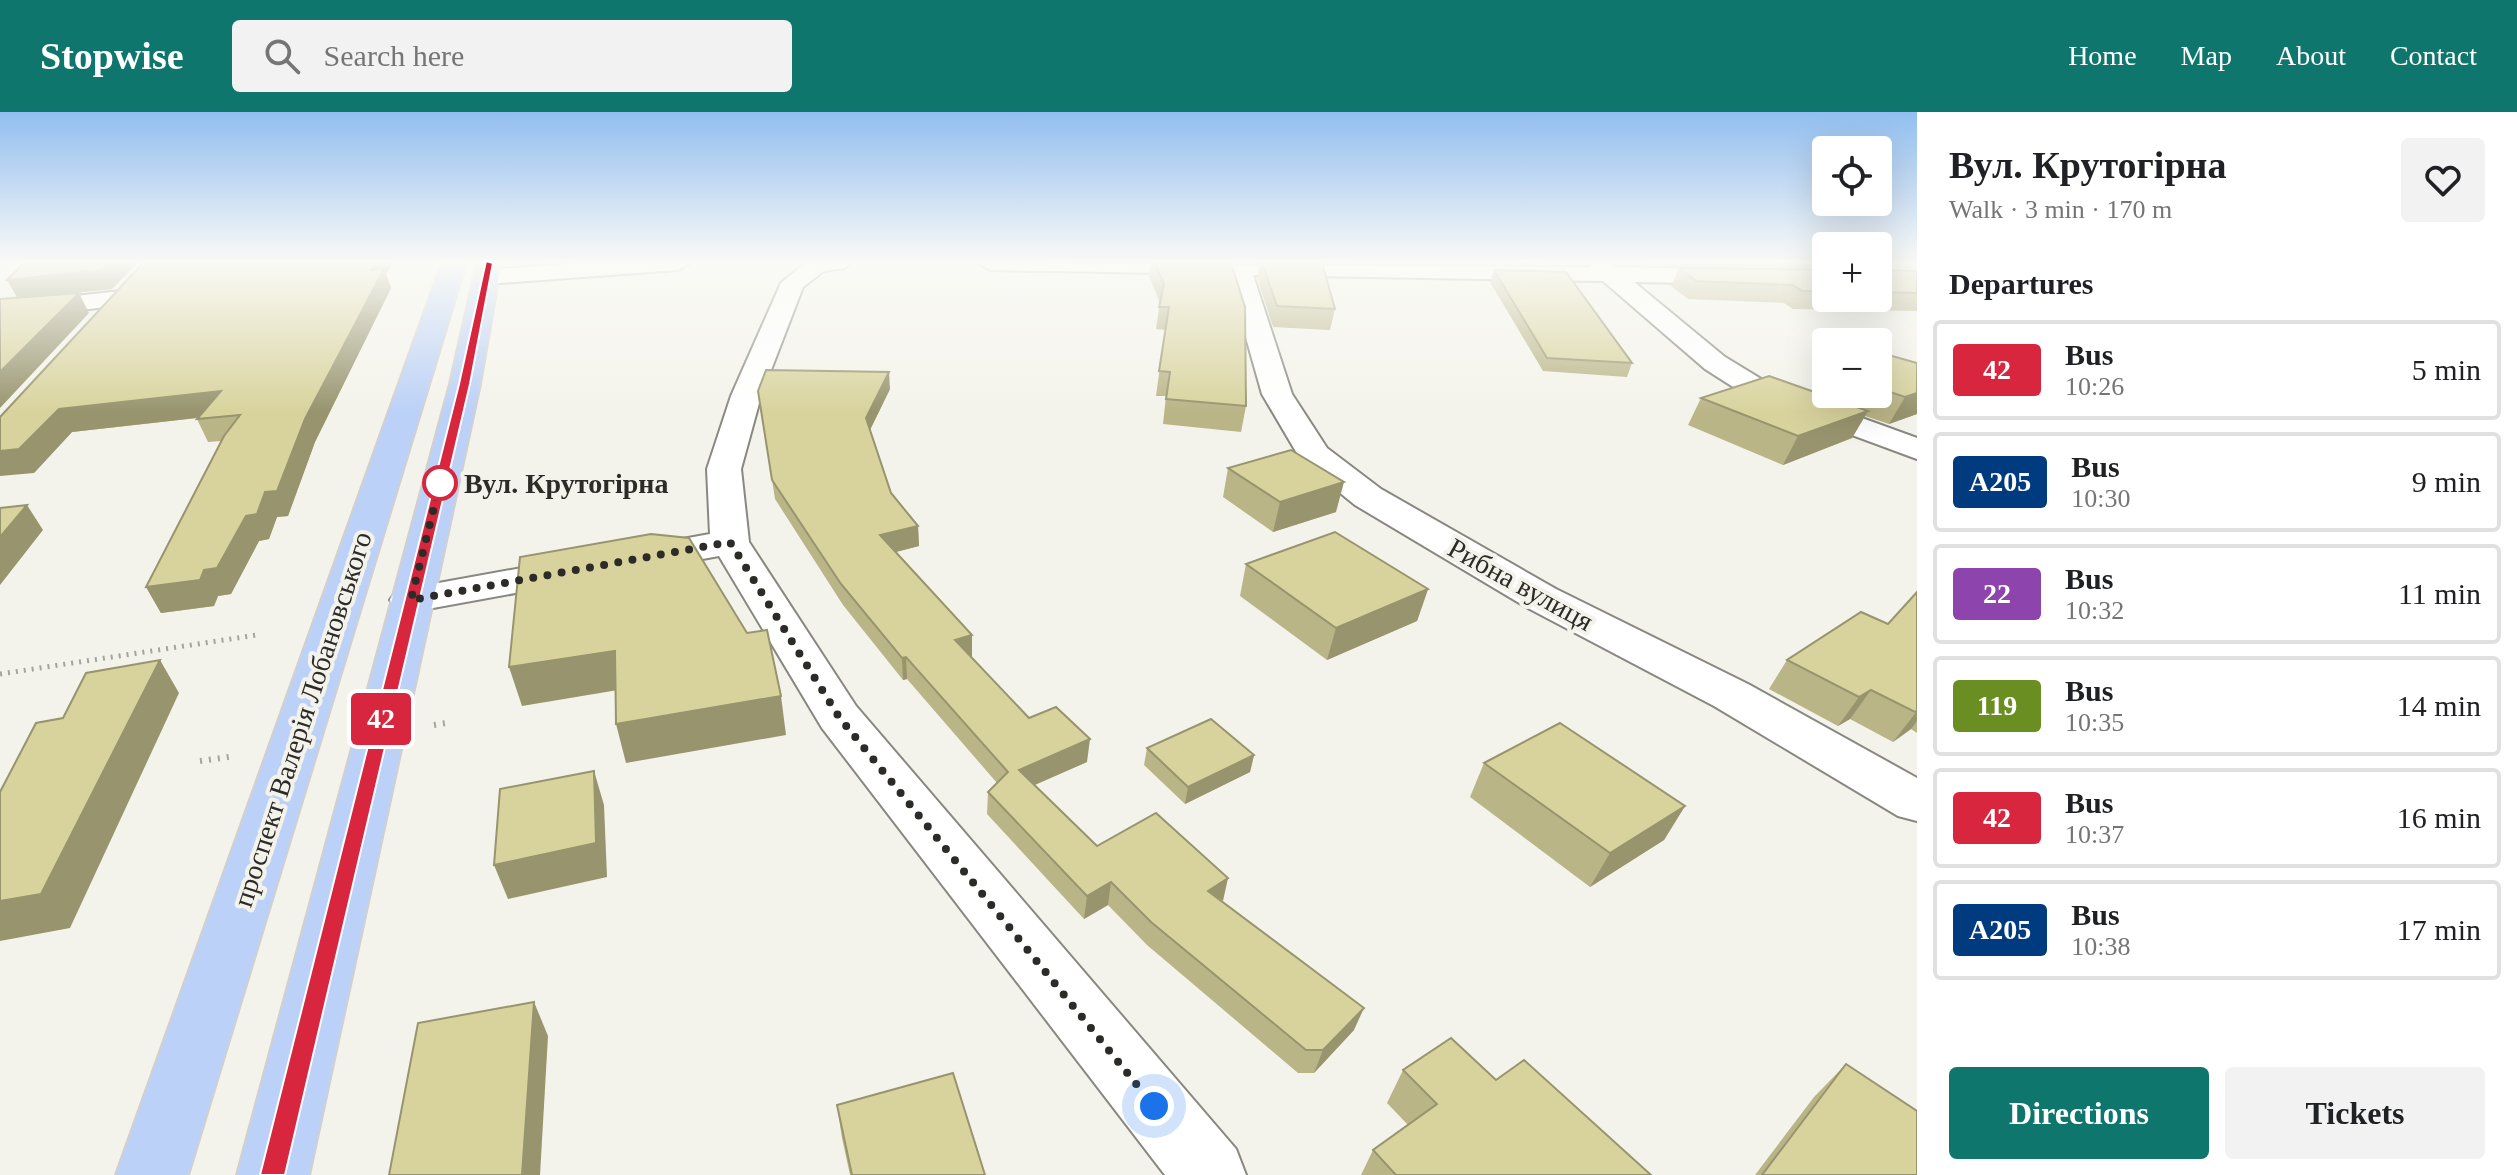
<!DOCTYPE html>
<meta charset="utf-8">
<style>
body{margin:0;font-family:Georgia,serif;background:#f2f2f2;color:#202124;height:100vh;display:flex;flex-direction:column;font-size:30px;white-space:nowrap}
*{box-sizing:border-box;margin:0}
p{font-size:26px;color:#757577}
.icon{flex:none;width:44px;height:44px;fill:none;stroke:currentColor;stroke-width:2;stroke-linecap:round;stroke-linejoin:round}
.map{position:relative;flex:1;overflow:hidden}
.details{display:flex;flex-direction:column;background:#fff;width:600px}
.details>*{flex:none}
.badge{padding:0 16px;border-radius:6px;font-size:28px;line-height:52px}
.buttons{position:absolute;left:1812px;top:24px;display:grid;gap:16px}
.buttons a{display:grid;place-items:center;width:80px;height:80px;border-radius:8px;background:#fff;box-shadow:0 8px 32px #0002;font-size:40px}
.you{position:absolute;width:40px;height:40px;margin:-20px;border:6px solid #fff;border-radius:50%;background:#1a73e8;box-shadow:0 0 0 12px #1a73e833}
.map>.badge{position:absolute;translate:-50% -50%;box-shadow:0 0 0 4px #fff}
h2{padding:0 32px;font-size:30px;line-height:72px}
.round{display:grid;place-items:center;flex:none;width:84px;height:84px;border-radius:8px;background:#f2f2f2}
.head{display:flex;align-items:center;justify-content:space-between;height:136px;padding:0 32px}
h1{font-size:38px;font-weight:700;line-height:60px}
.button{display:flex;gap:16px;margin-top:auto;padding:16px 32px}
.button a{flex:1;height:92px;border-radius:8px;background:#0f766e;color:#fff;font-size:32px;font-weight:700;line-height:92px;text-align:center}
.button a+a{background:#f2f2f2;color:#202124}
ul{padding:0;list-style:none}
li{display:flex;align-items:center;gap:24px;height:100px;margin:0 16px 12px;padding:0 16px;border:4px solid #e0e0e0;border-radius:8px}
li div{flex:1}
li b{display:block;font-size:30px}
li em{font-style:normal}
li .badge{min-width:88px;font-weight:700;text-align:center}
header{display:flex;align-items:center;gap:48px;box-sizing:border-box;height:112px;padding:0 40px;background:#0f766e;color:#fff}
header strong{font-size:38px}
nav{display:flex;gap:44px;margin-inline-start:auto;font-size:28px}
.search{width:560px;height:72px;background:#f2f2f2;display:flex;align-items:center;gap:20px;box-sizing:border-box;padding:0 28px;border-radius:8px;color:#757577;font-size:30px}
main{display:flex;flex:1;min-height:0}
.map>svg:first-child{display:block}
</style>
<header>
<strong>Stopwise</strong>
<div class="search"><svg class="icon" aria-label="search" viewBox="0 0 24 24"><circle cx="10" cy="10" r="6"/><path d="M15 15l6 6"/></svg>Search here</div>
<nav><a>Home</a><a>Map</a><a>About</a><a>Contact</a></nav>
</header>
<main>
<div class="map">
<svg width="1917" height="1063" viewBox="0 0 1917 1063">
<rect width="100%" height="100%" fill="#f4f3eb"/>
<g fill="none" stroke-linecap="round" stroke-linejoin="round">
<g stroke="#888880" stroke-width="4">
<g id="minor">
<polygon points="580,151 690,151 678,158 486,172 474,165 486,158"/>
<polygon points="805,151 849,151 845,156 824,159 803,175 761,284 741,357 749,430 856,594 1236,1037 1246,1063 1165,1063 822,616 719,444 411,500 396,497 390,488 396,479 411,476 710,422 707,357 731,284 781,171"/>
<polygon points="978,151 1589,155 1592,151 1611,151 1616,155 1826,159 1826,173 1634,170 1725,245 1771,273 1917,326 1917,347 1749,285 1705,257 1603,169 1253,163 1292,282 1327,336 1381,377 1556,477 1748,572 1917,666 1917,709 1898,704 1714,594 1526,495 1355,393 1302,350 1262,282 1228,162 990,158"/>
<polygon points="121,179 134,187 130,192 0,208 0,192"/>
</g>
</g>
<g stroke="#d1d0d0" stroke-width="4">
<g id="major">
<polygon points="442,151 466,151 188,1063 116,1063"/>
<polygon points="477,151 501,151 480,272 309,1063 237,1063 450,272"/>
</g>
</g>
<polyline stroke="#a4a39d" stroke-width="5" stroke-dasharray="2 6" stroke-linecap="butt" points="0,562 257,523"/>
<g stroke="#a4a39d" stroke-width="6" stroke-dasharray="2 7" stroke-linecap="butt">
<polyline points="434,613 446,611"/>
<polyline points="200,649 235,644"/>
</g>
<use href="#minor" fill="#fff" fill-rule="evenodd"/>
<use href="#major" fill="#bbd1f7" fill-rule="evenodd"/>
</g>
<g fill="#bab587">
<polygon points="143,151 393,151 386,162 391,176 315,330 288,404 277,405 269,427 259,429 231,482 218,484 214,494 161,501 146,475 221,329 208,330 197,307 198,306 72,320 34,361"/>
<polygon points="1150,151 1231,151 1246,294 1241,320 1163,312 1166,284 1156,284 1165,218 1156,217 1160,191 1149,164"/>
<polygon points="1260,151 1322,151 1335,197 1330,218 1273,215 1257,166"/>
<polygon points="1479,151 1548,151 1548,152"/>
<polygon points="1644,151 1826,151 1826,157 1646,153"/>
<polygon points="1878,151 1888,151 1885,158 1917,159 1917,199 1793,197 1784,191 1688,187 1671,174 1679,156 1826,158 1826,186 1878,186"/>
<polygon points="1494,158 1632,251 1627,265 1543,259 1490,170"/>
<polygon points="1878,240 1917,302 1889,312 1865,304 1852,326 1783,353 1688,313 1701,286 1818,281 1826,267 1826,282 1878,282"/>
<polygon points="890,277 870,318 891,381 918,414 919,434 895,440 972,523 971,545 1029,606 1087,650 1035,673 1097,734 1223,790 1354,918 1314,961 1298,961 1147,833 1108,793 1084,807 987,702 988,680 997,671 907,567 903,568 843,493 775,387 761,297"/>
<polygon points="1228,356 1336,400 1273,420 1223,385"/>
<polygon points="1246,452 1428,477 1417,509 1327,548 1240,484"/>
<polygon points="1917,480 1917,621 1911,617 1893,630 1850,607 1838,614 1769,577 1787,548 1888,512"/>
<polygon points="1147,636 1254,643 1250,660 1185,692 1144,653"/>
<polygon points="1484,651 1685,694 1664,728 1590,775 1470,685"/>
<polygon points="1846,952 1917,1063 1755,1063 1814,985"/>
<polygon points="1403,958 1496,968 1651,1063 1361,1063 1373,1038 1408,1013 1387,991"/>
<polygon points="837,993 985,1063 850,1063 842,1026"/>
</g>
<g fill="#97946e">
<polygon points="109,151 137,151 112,177 18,187 7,168"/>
<polygon points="375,151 393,151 386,162 391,176 315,330 288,404 277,405 269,427 259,429 231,482 218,484 214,494 161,501 146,475 246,404 265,380 305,307 371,158"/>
<polygon points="79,181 89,201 0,296 0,260"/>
<polygon points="889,260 890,277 867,324 866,306"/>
<polygon points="221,279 231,302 72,320 34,361 0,364 0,339 59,297"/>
<polygon points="1917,281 1917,302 1889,312 1905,285"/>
<polygon points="1868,299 1852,326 1783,353 1798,324"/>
<polygon points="1344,370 1336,400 1273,420 1280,390"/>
<polygon points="27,393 43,418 0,473 0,425"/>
<polygon points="918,414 919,434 881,444 880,423"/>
<polygon points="1428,477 1417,509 1327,548 1336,516"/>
<polygon points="972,523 972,544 955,550 955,528"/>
<polygon points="615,539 624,577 522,594 509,555"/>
<polygon points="906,545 907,567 903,568 902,546"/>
<polygon points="160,548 179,581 70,816 0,829 0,789"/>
<polygon points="1871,578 1850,607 1838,614 1859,585"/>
<polygon points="781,584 786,623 626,651 616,612"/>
<polygon points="1917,599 1917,609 1911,617 1893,630"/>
<polygon points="1090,627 1087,650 1018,680 1019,658"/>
<polygon points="1254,643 1250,660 1185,692 1188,675"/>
<polygon points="594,659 604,693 607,765 508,787 494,753"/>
<polygon points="1685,694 1664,728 1590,775 1610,741"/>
<polygon points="1228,766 1223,789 1208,779"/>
<polygon points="1111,770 1108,793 1084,807 1087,784"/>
<polygon points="534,890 548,924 540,1063 522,1063"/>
<polygon points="1364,896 1354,918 1314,961 1323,938"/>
</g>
<g fill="#d8d39d" stroke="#97946e" stroke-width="2">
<polygon points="24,151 109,151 102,158 7,168"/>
<polygon points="143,151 375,151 371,158 384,157 305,307 277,379 265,380 257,402 246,404 217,456 204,458 200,468 146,475 224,324 240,303 197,307 221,279 59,297 19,337 0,339 0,305"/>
<polygon points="1155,151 1231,151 1245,195 1246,294 1166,287 1170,260 1159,259 1169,195 1159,195 1164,172"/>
<polygon points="1262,151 1322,151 1335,197 1277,194"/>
<polygon points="1878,151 1885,151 1885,158 1917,159 1917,181 1878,180"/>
<polygon points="1679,156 1826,158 1826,179 1802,179 1793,173 1696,169"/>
<polygon points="1494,158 1566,160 1632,251 1547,246"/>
<polygon points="79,181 0,260 0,187"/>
<polygon points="1878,240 1917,251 1917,281 1905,285 1878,276"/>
<polygon points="766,258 889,260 866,306 891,381 918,414 880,423 972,523 955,528 1029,606 1056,595 1090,627 1019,658 1097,734 1156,701 1228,766 1208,779 1364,896 1323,938 1306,938 1151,810 1111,770 1087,784 988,680 1008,660 906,545 902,546 841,472 772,368 758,279"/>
<polygon points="1769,264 1868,299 1798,324 1701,286"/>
<polygon points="1291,338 1344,370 1280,390 1228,356"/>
<polygon points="27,393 0,425 0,396"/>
<polygon points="1335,420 1428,477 1336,516 1246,452"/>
<polygon points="651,422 689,426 747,521 767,518 781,584 616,612 615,539 509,555 520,445"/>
<polygon points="1917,480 1917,599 1915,600 1871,578 1859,585 1787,548 1861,500 1888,512"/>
<polygon points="160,548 41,782 0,789 0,680 36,611 63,606 86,561"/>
<polygon points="1211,607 1254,643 1188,675 1147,636"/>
<polygon points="1560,611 1685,694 1610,741 1484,651"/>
<polygon points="594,659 596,731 494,753 500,677"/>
<polygon points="534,890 522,1063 389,1063 418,911"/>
<polygon points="1451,926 1496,968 1524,948 1651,1063 1396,1063 1373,1038 1437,992 1403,958"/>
<polygon points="1846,952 1917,999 1917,1063 1762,1063"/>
<polygon points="953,961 985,1063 852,1063 837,993"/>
</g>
<linearGradient id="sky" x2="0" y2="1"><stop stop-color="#92bef0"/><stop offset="0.5" stop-color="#fafaf6"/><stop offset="1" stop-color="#fafaf6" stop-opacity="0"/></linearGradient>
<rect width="1917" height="300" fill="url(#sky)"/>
<polygon fill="#d7263d" stroke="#fff" stroke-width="2" points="486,149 493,151 470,272 285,1063 260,1063 459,272"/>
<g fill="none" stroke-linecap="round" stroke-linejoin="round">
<polyline stroke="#2c2b28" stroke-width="8" stroke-dasharray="0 14.4" points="440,371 411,488 730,430 839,605 1154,994"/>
</g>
<circle fill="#fff" stroke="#d7263d" stroke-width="4" cx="440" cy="371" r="16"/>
<g text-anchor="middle" stroke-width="8" stroke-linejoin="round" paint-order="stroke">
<g font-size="28" font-weight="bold" fill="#2c2b28" stroke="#f4f3eb" text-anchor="start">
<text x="464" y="381">Вул. Крутогірна</text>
</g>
<g font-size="28" fill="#2c2b28" stroke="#f4f3eb">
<text transform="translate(1521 472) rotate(29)" y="10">Рибна вулиця</text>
<text transform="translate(302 607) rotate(-72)" y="10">проспект Валерія Лобановського</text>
</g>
</g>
</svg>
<div class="buttons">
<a><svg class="icon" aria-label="locate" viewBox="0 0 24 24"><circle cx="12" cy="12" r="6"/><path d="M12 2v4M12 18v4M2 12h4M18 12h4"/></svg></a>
<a>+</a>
<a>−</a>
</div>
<div class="you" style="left:1154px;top:994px"></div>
<b class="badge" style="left:381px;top:607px;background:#d7263d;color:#fff">42</b>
</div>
<section class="details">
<div class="head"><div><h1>Вул. Крутогірна</h1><p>Walk · 3 min · 170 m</p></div><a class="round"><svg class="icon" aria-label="heart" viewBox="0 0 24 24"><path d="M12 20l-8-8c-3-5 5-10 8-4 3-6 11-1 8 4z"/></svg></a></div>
<h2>Departures</h2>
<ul>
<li><span class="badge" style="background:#d7263d;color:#fff">42</span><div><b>Bus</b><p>10:26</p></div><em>5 min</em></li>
<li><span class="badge" style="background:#003b80;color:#fff">А205</span><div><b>Bus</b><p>10:30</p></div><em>9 min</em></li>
<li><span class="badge" style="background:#8e44ad;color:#fff">22</span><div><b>Bus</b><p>10:32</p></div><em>11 min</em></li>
<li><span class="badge" style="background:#6b8e23;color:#fff">119</span><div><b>Bus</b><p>10:35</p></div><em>14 min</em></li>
<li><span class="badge" style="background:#d7263d;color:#fff">42</span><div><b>Bus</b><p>10:37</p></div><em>16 min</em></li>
<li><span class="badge" style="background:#003b80;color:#fff">А205</span><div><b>Bus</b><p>10:38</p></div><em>17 min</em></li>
</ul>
<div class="button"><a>Directions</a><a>Tickets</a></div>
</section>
</main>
